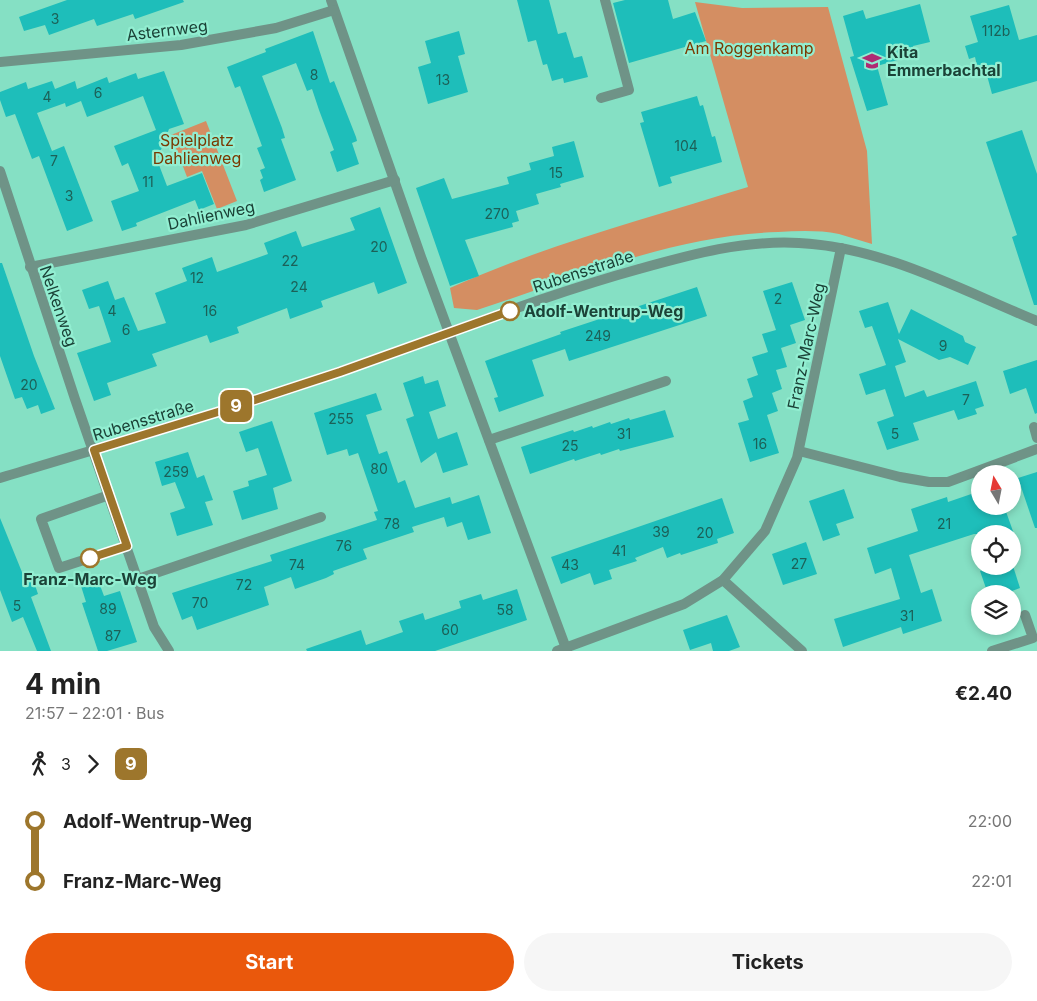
<!DOCTYPE html>
<meta charset="utf-8">
<style>
body{margin:0;font-family:Inter,sans-serif;background:#f6f6f6;color:#222;height:100vh;display:flex;flex-direction:column;font-size:19px;white-space:nowrap}
*{box-sizing:border-box;margin:0}
p{font-size:16px;color:#767676}
.icon{flex:none;width:28px;height:28px;fill:none;stroke:currentColor;stroke-width:2;stroke-linecap:round;stroke-linejoin:round}
.map{position:relative;height:651px;overflow:hidden}
.sheet{display:flex;flex-direction:column;background:#fff;flex:1}
.sheet>*{flex:none}
.badge{padding:0 10px;border-radius:8px;font-size:18px;line-height:32px}
.needle{width:32px;rotate:350deg}
.fabs{position:absolute;left:971px;top:465px;display:grid;gap:10px}
.fabs a{display:grid;place-items:center;width:50px;height:50px;border-radius:50%;background:#fff;box-shadow:0 2px 8px #0003;font-size:25px}
.map>.badge{position:absolute;translate:-50% -50%;box-shadow:0 0 0 2px #fff}
.legs{display:flex;align-items:center;gap:8px;height:55px;padding:0 25px;font-size:16px}
.legs p{margin-inline-start:auto}
.summary{display:flex;align-items:center;justify-content:space-between;height:85px;padding:0 25px}
h1{font-size:28px;font-weight:700;line-height:38px}
.button{display:flex;gap:10px;margin-top:auto;padding:10px 25px}
.button a{flex:1;height:58px;border-radius:30px;background:#ea580c;color:#fff;font-size:20px;font-weight:700;line-height:58px;text-align:center}
.button a+a{background:#f6f6f6;color:#222}
ul{padding:0 25px;list-style:none}
li{display:flex;align-items:center;gap:18px;height:60px;font-size:19px}
li i{display:grid;place-items:center;width:8px;height:100%;margin:0 6px;background:currentColor}
li i::after{content:'';width:12px;height:12px;margin:-6px;border:4px solid;border-radius:50%;background:#fff}
li p{margin-inline-start:auto}
li:first-child i{background:linear-gradient(#0000 50%,currentColor 0)}
li:last-child i{background:linear-gradient(currentColor 50%,#0000 0)}
.map>svg:first-child{display:block}
</style>
<div class="map">
<svg width="1037" height="651" viewBox="0 0 1037 651">
<rect width="100%" height="100%" fill="#85e0c4"/>
<g fill="#d48e62">
<path d="M695 2 742 8 828 7 867 151 872 244C861 241 850 237 839 234 819 230 798 231 778 232 673 235 576 278 477 310L454 308 450 288C545 245 648 218 748 187Z"/>
<polygon points="206,121 237,201 217,209 202,171 187,177 171,135"/>
</g>
<g fill="#1ebeba">
<polygon points="67,0 183,0 184,2 135,19 133,14 97,26 94,19 49,35 45,25 24,31 19,17"/>
<polygon points="517,0 549,0 558,34 566,32 574,58 582,56 588,77 564,83 563,78 552,81 547,64 543,65 536,40 528,42"/>
<polygon points="625,0 668,0 673,19 695,12 706,41 629,63 613,3"/>
<polygon points="920,4 930,42 913,46 915,55 877,66 888,105 867,111 850,57 854,56 843,16 863,10 866,19"/>
<polygon points="1009,5 1019,40 1037,35 1037,81 992,94 985,68 978,70 975,57 969,59 965,46 978,42 970,16"/>
<polygon points="313,31 330,83 334,81 356,137 357,141 352,143 359,164 337,172 330,152 334,150 319,110 312,89 307,91 296,63 262,76 282,128 285,138 281,139 296,180 264,192 260,180 263,178 260,170 265,168 257,148 262,146 240,86 235,88 227,67 266,52 265,49"/>
<polygon points="459,31 465,54 458,56 468,92 428,104 418,67 431,63 425,41"/>
<polygon points="164,71 184,124 169,129 157,160 159,165 167,186 202,173 214,204 199,210 195,200 136,223 137,226 122,231 111,201 139,191 128,163 122,166 114,146 156,130 143,96 87,117 81,101 66,107 65,103 37,113 52,151 64,146 93,221 67,231 39,156 32,159 15,114 6,117 0,100 0,92 26,82 28,89 52,81 55,89 75,81 77,89 107,77 109,83 136,73 138,79"/>
<polygon points="697,96 700,106 703,105 712,137 715,136 722,162 670,177 672,183 659,187 640,123 644,122 641,112"/>
<polygon points="1022,130 1037,174 1037,305 1034,305 1012,237 1017,235 986,142"/>
<polygon points="574,141 584,177 560,184 561,187 536,194 539,204 516,211 519,221 512,223 513,227 465,240 479,276 450,286 416,188 444,178 452,199 509,184 507,177 531,170 529,163 554,156 552,147"/>
<polygon points="380,207 407,283 378,294 374,282 321,301 323,307 290,319 287,308 237,327 239,333 210,343 207,335 152,354 157,366 107,383 111,395 94,401 77,353 111,342 99,306 89,309 82,290 108,281 115,300 124,297 138,331 166,323 155,293 187,281 182,268 212,257 217,272 268,254 264,243 296,231 302,247 355,230 350,218"/>
<polygon points="0,263 2,263 34,356 55,409 41,414 38,405 27,409 22,397 15,399 0,356"/>
<polygon points="792,282 805,320 790,325 796,343 781,348 787,367 776,370 782,389 772,393 778,411 767,415 779,453 750,462 738,423 749,420 743,401 753,397 747,379 758,375 752,357 768,352 762,334 776,330 763,291"/>
<polygon points="697,287 707,316 569,361 565,349 532,360 544,396 499,412 494,398 498,397 485,361 561,334 560,332"/>
<polygon points="888,302 899,334 911,309 963,336 965,342 976,347 968,365 950,357 939,360 898,339 906,362 895,366 905,397 924,390 927,397 976,381 984,406 975,409 977,414 958,420 954,410 913,423 919,440 887,450 877,422 894,416 885,389 866,395 859,374 886,365 872,326 865,328 859,311"/>
<polygon points="1037,360 1037,413 1035,414 1026,388 1010,394 1003,371"/>
<polygon points="423,376 425,384 438,380 446,406 429,412 438,439 457,432 468,465 443,473 436,452 421,463 406,419 414,416 403,383"/>
<polygon points="376,393 382,410 366,415 379,454 387,451 398,483 405,480 415,508 450,497 452,504 479,495 491,533 468,540 462,522 447,527 444,517 412,527 414,532 363,549 367,559 333,571 334,574 326,578 295,589 291,577 264,587 269,605 197,630 192,616 182,620 172,593 272,561 270,555 377,520 374,512 378,511 358,453 349,456 347,449 327,455 314,413"/>
<polygon points="665,410 674,437 620,451 619,449 601,455 600,453 575,461 574,459 530,474 521,447 573,430 574,432 592,426 593,428 610,422 611,424 629,418 630,420"/>
<polygon points="272,421 292,481 273,488 278,509 242,520 233,491 249,486 248,481 267,475 258,448 246,452 239,432"/>
<polygon points="188,452 197,478 204,475 213,500 205,502 213,525 177,536 170,513 185,508 175,482 162,486 155,462"/>
<polygon points="1037,472 1037,528 1035,528 1018,478"/>
<polygon points="844,489 854,518 836,524 840,535 823,541 809,501"/>
<polygon points="980,491 980,506 1004,506 1014,534 974,534 909,555 921,593 932,589 942,621 903,634 901,627 843,647 834,619 900,599 891,568 875,574 867,548 918,531 911,509 947,497 948,502"/>
<polygon points="722,498 734,533 717,539 718,543 681,555 680,553 667,558 663,547 635,558 637,561 609,570 612,579 594,585 590,573 561,584 551,557"/>
<polygon points="0,518 26,582 33,579 38,594 31,597 51,651 37,651 23,617 12,622 0,590"/>
<polygon points="806,542 817,574 783,585 772,554"/>
<polygon points="995,566 1013,566 1020,588 1004,594 988,594 980,571"/>
<polygon points="98,580 104,596 120,591 137,642 107,651 98,651 82,603 86,602 81,586"/>
<polygon points="517,589 527,620 435,651 307,651 306,649 361,630 366,645 403,632 399,621 423,613 425,620 461,608 459,601 481,594 483,600"/>
<polygon points="727,615 740,647 729,651 713,651 711,643 690,650 683,630"/>
</g>
<g fill="none" stroke-linecap="round" stroke-linejoin="round">
<g stroke="#6f9387" stroke-width="10">
<polyline points="331,0 421,257 567,651"/>
<polyline points="0,62 181,45 276,28 334,10"/>
<polyline points="601,98 629,90 605,0"/>
<polyline points="0,171 75,399 154,627 169,651"/>
<polyline points="30,267 246,225 395,180"/>
<polyline points="1034,427 1037,438"/>
<polyline points="489,440 666,381"/>
<polyline points="799,451 900,477 929,482 948,482 1037,449"/>
<path d="M0 478C113 444 227 411 339 372 439 338 537 297 639 269 693 254 743 240 799 243 883 247 961 290 1037 321"/>
<polyline points="109,495 41,519 59,568 127,546"/>
<polyline points="138,579 321,517"/>
<polyline points="723,580 802,651"/>
<polyline points="557,651 684,604 723,580 765,531 797,458 841,248"/>
<polyline points="992,651 1033,638 1025,615"/>
</g>
</g>
<g fill="none" stroke-linecap="round" stroke-linejoin="round">
<g stroke="#fff" stroke-width="11">
<polyline id="line-1" points="90,558 127,546 94,450 218,412 340,372 510,311"/>
</g>
<use href="#line-1" stroke="#9d762c" stroke-width="8"/>
</g>
<defs>
<g id="school-bare" transform="scale(1.5)"><path d="M0-5L7-2L0 1L-7-2ZM-4 1L0 2.5L4 1V4Q0 6-4 4Z" fill="#af2b73" stroke="#92eed1" stroke-width="2.5" paint-order="stroke"/></g>
</defs>
<g fill-rule="evenodd">
<use href="#school-bare" x="872" y="61"/>
</g>
<g fill="#fff" stroke="#9d762c" stroke-width="2.5">
<circle cx="510" cy="311" r="9"/>
<circle cx="90" cy="558" r="9"/>
</g>
<g text-anchor="middle" stroke-width="4.5" stroke-linejoin="round" paint-order="stroke">
<g font-size="14" fill="#1c6158">
<text x="55" y="24">3</text>
<text x="996" y="36">112b</text>
<text x="314" y="80">8</text>
<text x="443" y="85">13</text>
<text x="98" y="98">6</text>
<text x="47" y="102">4</text>
<text x="686" y="151">104</text>
<text x="54" y="166">7</text>
<text x="556" y="178">15</text>
<text x="148" y="187">11</text>
<text x="69" y="201">3</text>
<text x="497" y="219">270</text>
<text x="379" y="252">20</text>
<text x="290" y="266">22</text>
<text x="197" y="283">12</text>
<text x="299" y="292">24</text>
<text x="778" y="304">2</text>
<text x="112" y="316">4</text>
<text x="210" y="316">16</text>
<text x="126" y="335">6</text>
<text x="598" y="341">249</text>
<text x="943" y="351">9</text>
<text x="29" y="390">20</text>
<text x="966" y="405">7</text>
<text x="341" y="424">255</text>
<text x="624" y="439">31</text>
<text x="895" y="439">5</text>
<text x="760" y="449">16</text>
<text x="570" y="451">25</text>
<text x="379" y="474">80</text>
<text x="176" y="477">259</text>
<text x="392" y="529">78</text>
<text x="944" y="529">21</text>
<text x="661" y="537">39</text>
<text x="705" y="538">20</text>
<text x="344" y="551">76</text>
<text x="619" y="556">41</text>
<text x="799" y="569">27</text>
<text x="297" y="570">74</text>
<text x="570" y="570">43</text>
<text x="244" y="590">72</text>
<text x="200" y="608">70</text>
<text x="17" y="611">5</text>
<text x="108" y="614">89</text>
<text x="505" y="615">58</text>
<text x="907" y="621">31</text>
<text x="450" y="635">60</text>
<text x="113" y="641">87</text>
</g>
<g font-size="16" fill="#1b4237" stroke="#92eed1">
<text transform="translate(167 30) rotate(-7)" y="6">Asternweg</text>
<text transform="translate(211 215) rotate(-12)" y="6">Dahlienweg</text>
<text transform="translate(583 271) rotate(-18)" y="6">Rubensstraße</text>
<text transform="translate(59 306) rotate(71)" y="6">Nelkenweg</text>
<text transform="translate(806 346) rotate(-78)" y="6">Franz-Marc-Weg</text>
<text transform="translate(143 420) rotate(-17)" y="6">Rubensstraße</text>
</g>
<g font-size="16" fill="#7a3901" stroke="#92eed1">
<text x="749" y="54">Am Roggenkamp</text>
<text x="197" y="146">Spielplatz<tspan x="197" dy="18">Dahlienweg</tspan></text>
</g>
<g font-size="16" font-weight="bold" fill="#1b4237" stroke="#92eed1" text-anchor="start">
<text x="887" y="58">Kita<tspan x="887" dy="18">Emmerbachtal</tspan></text>
</g>
<g font-size="16" font-weight="bold" fill="#1b4237" stroke="#92eed1" text-anchor="start">
<text x="524" y="317">Adolf-Wentrup-Weg</text>
<text x="90" y="585" text-anchor="middle">Franz-Marc-Weg</text>
</g>
</g>
</svg>
<div class="fabs">
<a><svg class="needle" viewBox="-14 -14 28 28"><path d="M0-13l5 13h-10z" fill="#e53935"/><path d="M0 13l5-13h-10z" fill="#767676"/></svg></a>
<a><svg class="icon" aria-label="locate" viewBox="0 0 24 24"><circle cx="12" cy="12" r="6"/><path d="M12 2v4M12 18v4M2 12h4M18 12h4"/></svg></a>
<a><svg class="icon" aria-label="layers" viewBox="0 0 24 24"><path d="M12 4l9 5-9 5-9-5zM3 14l9 5 9-5"/></svg></a>
</div>
<b class="badge" style="left:236px;top:406px;background:#9d762c;color:#fff">9</b>
</div>
<section class="sheet">
<div class="summary"><div><h1>4 min</h1><p>21:57 – 22:01 · Bus</p></div><b>€2.40</b></div>
<div class="legs"><svg class="icon" aria-label="walk" viewBox="0 0 24 24"><circle cx="13" cy="4" r="2"/><path d="M13 8l-2 6 4 7M11 14l-3 7M7 12l3-4h3l4 4"/></svg>3<svg class="icon" aria-label="forward" viewBox="0 0 24 24"><path d="M9 5l7 7-7 7"/></svg><b class="badge" style="background:#9d762c;color:#fff">9</b></div>
<ul>
<li><i style="color:#9d762c"></i><b>Adolf-Wentrup-Weg</b><p>22:00</p></li>
<li><i style="color:#9d762c"></i><b>Franz-Marc-Weg</b><p>22:01</p></li>
</ul>
<div class="button"><a>Start</a><a>Tickets</a></div>
</section>
